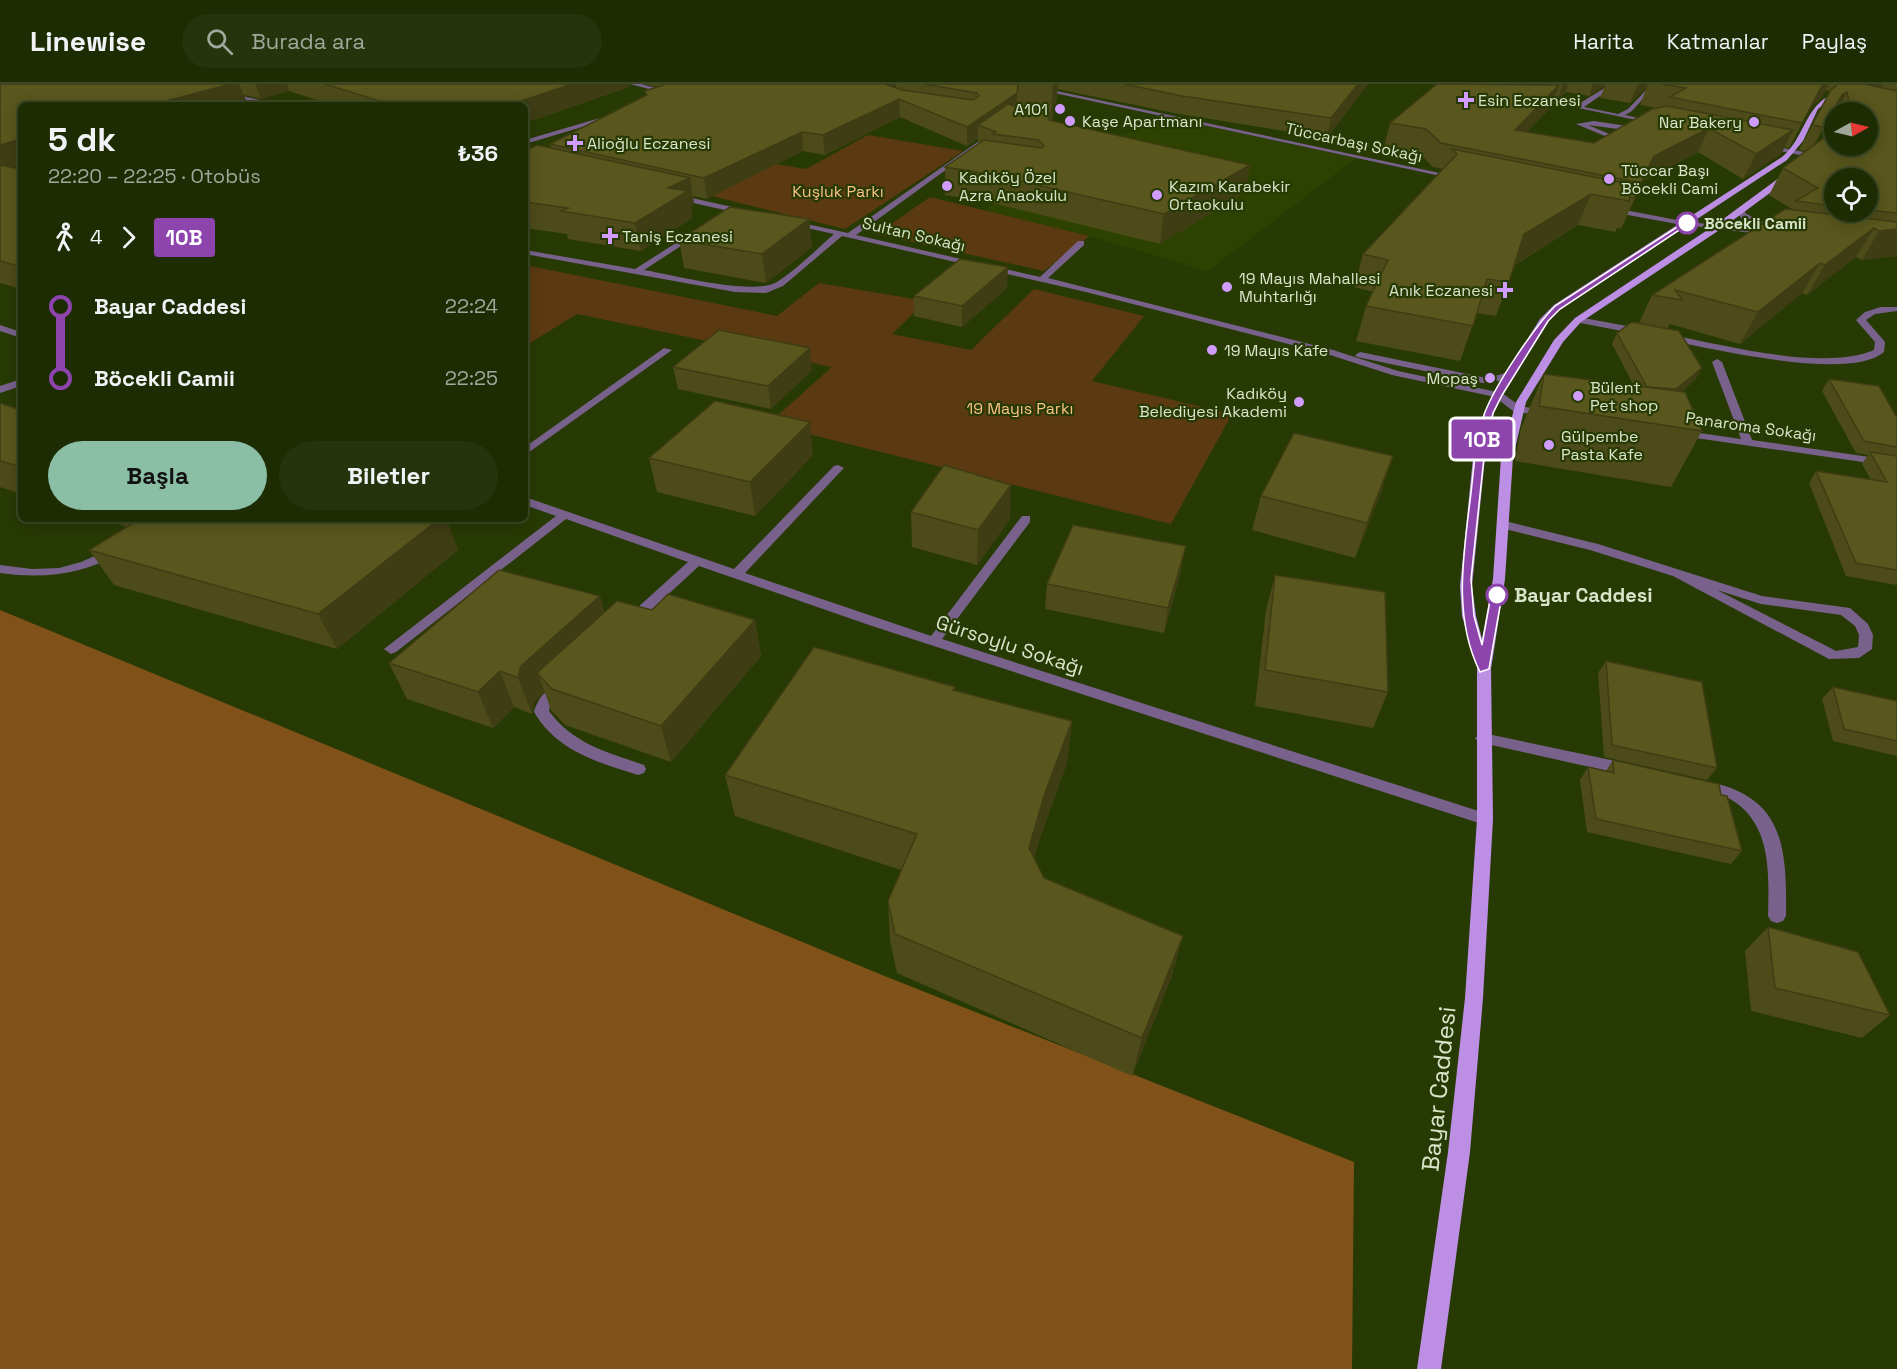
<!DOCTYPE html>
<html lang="tr">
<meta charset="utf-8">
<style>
body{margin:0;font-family:"Space Grotesk",sans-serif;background:#26340d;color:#f1f3f6;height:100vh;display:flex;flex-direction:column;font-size:22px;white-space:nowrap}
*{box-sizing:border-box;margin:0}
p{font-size:20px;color:#a1a79a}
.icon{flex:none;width:33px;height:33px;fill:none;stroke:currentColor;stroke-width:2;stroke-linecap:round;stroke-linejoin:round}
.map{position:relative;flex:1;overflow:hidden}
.side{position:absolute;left:18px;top:18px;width:510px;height:420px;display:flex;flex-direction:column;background:#1e2c03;border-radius:9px;box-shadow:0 3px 15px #0003,0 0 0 2px #3c4825}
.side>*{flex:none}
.badge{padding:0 12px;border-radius:4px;font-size:21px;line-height:39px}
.needle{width:39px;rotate:82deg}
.controls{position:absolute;left:1824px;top:18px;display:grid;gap:12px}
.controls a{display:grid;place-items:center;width:54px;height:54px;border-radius:50%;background:#1e2c03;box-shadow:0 3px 15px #0003,0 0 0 2px #3c4825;font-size:30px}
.map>.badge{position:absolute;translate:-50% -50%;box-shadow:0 0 0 3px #fff}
.legs{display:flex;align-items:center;gap:9px;height:66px;padding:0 30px;font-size:20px}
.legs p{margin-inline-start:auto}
.summary{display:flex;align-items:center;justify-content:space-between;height:102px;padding:0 30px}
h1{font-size:33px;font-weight:800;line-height:45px}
.cta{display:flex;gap:12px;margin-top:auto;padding:12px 30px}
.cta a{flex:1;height:69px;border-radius:36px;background:#8abfa5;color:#111;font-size:24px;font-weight:800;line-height:69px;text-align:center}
.cta a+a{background:#26340d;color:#f1f3f6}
ul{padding:0 30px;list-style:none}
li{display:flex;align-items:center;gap:21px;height:72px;font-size:22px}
li i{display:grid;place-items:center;width:9px;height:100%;margin:0 8px;background:currentColor}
li i::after{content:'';width:15px;height:15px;margin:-8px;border:4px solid;border-radius:50%;background:#1e2c03}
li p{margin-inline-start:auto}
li:first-child i{background:linear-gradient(#0000 50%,currentColor 0)}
li:last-child i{background:linear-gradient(currentColor 50%,#0000 0)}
header{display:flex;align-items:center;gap:36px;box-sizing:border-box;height:84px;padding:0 30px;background:#1e2c03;border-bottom:2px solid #3c4825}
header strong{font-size:28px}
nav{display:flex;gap:33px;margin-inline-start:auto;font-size:21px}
.search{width:420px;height:54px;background:#26340d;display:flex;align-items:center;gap:15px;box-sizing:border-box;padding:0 21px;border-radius:33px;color:#a1a79a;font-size:22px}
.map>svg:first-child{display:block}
</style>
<header>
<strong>Linewise</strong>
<div class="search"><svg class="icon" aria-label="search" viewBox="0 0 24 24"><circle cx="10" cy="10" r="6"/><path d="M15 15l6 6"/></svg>Burada ara</div>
<nav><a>Harita</a><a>Katmanlar</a><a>Paylaş</a></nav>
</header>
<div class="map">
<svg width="1897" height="1285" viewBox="0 0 1897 1285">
<rect width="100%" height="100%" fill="#283a04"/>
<polygon fill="#2d4201" points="1167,33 1356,74 1208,187 1089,152 984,126 1028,96 1092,64"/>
<g fill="#5b3a12">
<polygon points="868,51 963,67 845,145 700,109 763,78 806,85"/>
<polygon points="930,113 1089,152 1044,187 877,150"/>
<polygon points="525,181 777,232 819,199 926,217 892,250 971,266 1034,205 1144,232 1092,297 1232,330 1171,440 768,340 832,283 577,230 525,262"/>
</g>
<polygon fill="#805219" points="0,526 882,891 1354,1078 1352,1285 0,1285"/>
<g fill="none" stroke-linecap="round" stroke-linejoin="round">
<g fill="#78628c" fill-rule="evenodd">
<polygon points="630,0 641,0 675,9 672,11"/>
<polygon points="1013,0 1024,0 1463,94 1459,96"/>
<polygon points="1611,0 1616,1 1584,23 1618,30 1628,25 1647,5 1649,8 1632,27 1625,31 1656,38 1656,40 1530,14 1533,12 1577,21"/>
<polygon points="228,9 274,19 277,21 266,21 226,12"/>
<polygon points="617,29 619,32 525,60 525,56"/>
<polygon points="1594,37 1640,44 1643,46 1640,48 1588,41 1619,54 1617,57 1576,40"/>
<path d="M992 48 994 51 856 151 1040 193 1078 157H1084V161L1048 194 1333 266 1398 287 1502 309 1520 322 1548 327 1553 330 1548 333 1513 327 1495 313 1392 291 1327 270 1086 208 842 152 783 202 766 209 735 208 525 170V166L635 185 695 147H698V151L644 186C673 191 754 212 777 198 797 185 816 166 834 150L788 140V136L848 149Z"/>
<polygon points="1763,60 1814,70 1817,72 1814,74 1761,63"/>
<polygon points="674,110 750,127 751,129 747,131 671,114"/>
<polygon points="1609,123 1677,136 1773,149 1769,151 1677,140 1606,127"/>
<polygon points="1740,123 1746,123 1745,129 1770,142 1770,146 1744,137 1737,129"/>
<path d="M1881 223H1897V227L1875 230 1866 236 1885 258 1884 268C1849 298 1711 264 1666 256L1661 253 1666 250C1720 260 1824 288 1874 266L1875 258 1856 236 1865 228Z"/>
<polygon points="1578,233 1643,245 1648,248 1643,251 1575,238 1575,234"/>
<polygon points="0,241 21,248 21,254 0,247"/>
<polygon points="664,264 672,266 525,371 525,363"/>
<polygon points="1360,268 1482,293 1499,291 1512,286 1517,289 1505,296 1482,299 1357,273 1355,271"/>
<polygon points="1717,275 1722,278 1752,356 1897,377 1897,383 1675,351 1675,347 1679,346 1741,355 1712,278"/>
<polygon points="21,295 21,302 0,309 0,302"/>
<polygon points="838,381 844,384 842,386 745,489 931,552 1022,432 1030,432 1030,438 942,555 1491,731 1493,735 1491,739 1479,739 869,541 699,482 636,540 626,540 624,537 626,534 688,478 566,435 396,568 391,570 384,565 556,432 525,421 525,413 734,485 834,382"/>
<path d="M1501 436 1598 460 1762 512 1850 524 1868 540 1873 551 1872 565 1859 574 1829 575 1673 492 1590 466 1497 443V437ZM1717 506 1761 520 1841 531 1855 542 1859 551 1858 563 1836 567Z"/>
<path d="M115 463 121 467 119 470C80 491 44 495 0 489V481L32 485 59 484 81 478Z"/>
<path d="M560 597 567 602 550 622 549 627C573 660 607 668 644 681L646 685 644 689 638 691C597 678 557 667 534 628 537 616 548 601 560 597Z"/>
<polygon points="1483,649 1630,680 1636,682 1638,686 1636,690 1630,692 1478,658 1475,654"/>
<path d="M1700 696C1783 710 1787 759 1786 832L1783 837 1777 839 1771 837 1768 832C1769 790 1772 739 1730 715 1720 709 1706 710 1694 706L1692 702 1694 698Z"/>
</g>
<g fill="#bc8fe5" fill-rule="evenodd">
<path d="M1827 13 1832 14 1818 25 1803 57 1787 76 1560 225 1549 237 1503 311 1494 329 1486 364 1472 502 1476 532 1482 555 1493 495 1501 373 1516 318 1554 256 1575 234 1715 141 1787 88H1793V92L1721 145 1581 238 1563 258 1526 318 1513 373 1505 495 1491 585 1493 735 1483 914 1470 1068 1441 1285H1417L1448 1068 1465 914 1477 735V582L1462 532 1460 502 1474 364 1484 329 1493 311 1540 235 1554 221 1782 73C1803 56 1804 27 1827 13Z"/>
<polygon points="1834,34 1834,41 1819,70 1814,71"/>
</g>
</g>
<g fill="#4d4b19" fill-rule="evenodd">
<polygon points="0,0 629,0 629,3 525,39 525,21 332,21 289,7 261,15 244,11 247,19 240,21 21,21 21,82 14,84 21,85 21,205 0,199"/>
<polygon points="645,0 1368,0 1327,54 1179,30 1057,5 1057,13 1052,37 1250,81 1244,109 1160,160 988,118 945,111 945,83 978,61 978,55 967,62 900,33 825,71 803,67 707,115 693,112 694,121 691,123 692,134 641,167 568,155 567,150 525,144 525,67 551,64 550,60 646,11 645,7 658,3"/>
<path d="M1437 0H1897V172L1862 176 1856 173 1807 211 1802 209 1740 260 1670 240 1667 245 1696 295 1681 308 1702 347 1671 403 1515 377 1521 344 1544 290 1634 302 1612 260 1617 249 1639 239 1652 211 1792 126V125L1769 111 1783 84 1806 67 1799 66 1830 8 1826 6 1822 13 1811 23 1789 64 1784 63 1781 70 1743 95 1698 68 1643 97 1621 145 1617 144 1615 148 1578 141 1515 181 1496 232 1477 229 1460 277 1356 257 1366 222 1373 208 1354 203 1363 170 1443 85 1433 83 1419 69 1384 63 1390 39ZM1605 2 1600 14 1630 19 1647 3 1640 21 1656 24 1594 59 1527 48 1551 23 1553 16 1557 17 1566 8 1589 12ZM1834 28H1868L1833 47 1814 61 1829 35 1834 32V33ZM1834 94H1868V128H1834Z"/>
<polygon points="809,135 812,163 766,199 684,184 679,156"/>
<polygon points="1007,204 962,243 914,232 914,212"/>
<polygon points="673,283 812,286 771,325 678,305"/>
<polygon points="1829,295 1897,334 1897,501 1846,492 1809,399 1816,387 1871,396 1862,380 1868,371 1856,369 1822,307"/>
<polygon points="0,319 21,326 21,410 0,403"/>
<polygon points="813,371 755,432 657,408 649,374"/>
<polygon points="1382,406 1355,474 1252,446 1261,412"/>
<polygon points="911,428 1010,435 977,481 912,463"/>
<polygon points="102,435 446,435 458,466 337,565 114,501 89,466 127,443"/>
<polygon points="1181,487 1164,549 1045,525 1047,500"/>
<polygon points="1275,491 1388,608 1373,644 1255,622 1266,526"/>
<polygon points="600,512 604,528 652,526 755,536 761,572 671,678 565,641 551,626 545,609 534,618 532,630 514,623 493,644 407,615 389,579"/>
<polygon points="1606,577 1717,684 1707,696 1604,673 1598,589"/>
<polygon points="955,603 955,607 1072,637 1067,679 1040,754 1034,774 1044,794 1172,892 1132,992 897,889 890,857 888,817 901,786 735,732 725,691"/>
<polygon points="1833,603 1897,617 1897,672 1833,657 1822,615"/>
<polygon points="1613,676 1721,711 1742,767 1731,780 1587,748 1580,696 1588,683 1606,687"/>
<polygon points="1768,843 1890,931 1862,954 1751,927 1745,867"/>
</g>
<g fill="#3e3d14">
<polygon points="231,0 239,0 247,19 240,21 151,21"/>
<polygon points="255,0 287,0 289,7 261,15"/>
<polygon points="572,0 629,0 629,3 525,39 525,21 509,21"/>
<polygon points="880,0 896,0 896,4"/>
<polygon points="1053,0 1058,0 1057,13 1050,47"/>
<polygon points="1358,0 1368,0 1327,54 1331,34"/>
<polygon points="1563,0 1568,0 1566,8 1557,17"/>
<polygon points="1593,0 1605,0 1605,2 1589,12"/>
<polygon points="1638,0 1648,0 1647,3 1630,19"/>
<polygon points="1823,0 1829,0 1822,13 1811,23 1789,64"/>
<polygon points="1865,0 1883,0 1881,3 1861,6"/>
<polygon points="1559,1 1551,23 1506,70 1515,46"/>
<polygon points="1847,8 1836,28 1834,28 1834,32 1829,35 1810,68 1842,11"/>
<polygon points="1017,9 1016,27 978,41 978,55 967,62 967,43"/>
<polygon points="899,15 900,33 825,71 823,51"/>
<polygon points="475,17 476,21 462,21"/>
<polygon points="1709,44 1698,68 1643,97 1630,125 1654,72"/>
<polygon points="1793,46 1781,70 1743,95 1756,70"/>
<polygon points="802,48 803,67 707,115 704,94"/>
<polygon points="21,55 21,82 0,88 0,61"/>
<polygon points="1250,81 1244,109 1160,160 1164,130"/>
<polygon points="690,94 694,121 691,123 692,134 641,167 635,139 668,104"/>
<polygon points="1591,110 1578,141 1512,182 1524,150"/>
<polygon points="809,135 812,163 766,199 762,170"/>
<polygon points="1874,144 1856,173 1807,211 1825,181"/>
<polygon points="1897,145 1897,172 1862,176 1879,147"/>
<polygon points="1820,179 1802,209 1740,260 1758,228"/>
<polygon points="1008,183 1007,204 962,243 962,222"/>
<polygon points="810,264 812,286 771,325 768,302"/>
<polygon points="1702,284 1696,295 1670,317 1676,305"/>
<polygon points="810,338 813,371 755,432 750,398"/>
<polygon points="1393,372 1382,406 1355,474 1367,439"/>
<polygon points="1011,401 1010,435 977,481 978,446"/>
<polygon points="130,435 143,435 137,446"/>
<polygon points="439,435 446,435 458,466 337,565 318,530"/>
<polygon points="1186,462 1181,487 1164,549 1168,524"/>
<polygon points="600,512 610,548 538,590 545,609 534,618 532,630 518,594 521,582"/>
<polygon points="755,536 761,572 671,678 661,642"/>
<polygon points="500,587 514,623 493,644 478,608"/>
<polygon points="1072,637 1067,679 1040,754 1026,805 1029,764 1044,712"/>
<polygon points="1183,852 1172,892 1132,992 1142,954"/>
</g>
<g fill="#59571d" stroke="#3e3d14" stroke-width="1.5">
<polygon points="0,0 231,0 151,21 21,21 21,55 0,61"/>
<polygon points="325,0 572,0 509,21 489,21 475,17 462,21 392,21"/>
<polygon points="666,0 885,0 902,6 973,16 979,12 977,9 924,0 1018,0 1017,9 967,43 899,15 823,51 802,48 704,94 550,60 647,11 645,7"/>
<polygon points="1124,0 1358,0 1331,34 1182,12"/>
<polygon points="1437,0 1559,1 1515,46 1594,59 1652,25 1667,22 1793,46 1756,70 1709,44 1654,72 1641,99 1441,59 1426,45 1390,39"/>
<polygon points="1662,0 1823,0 1802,39 1670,13 1686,4"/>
<polygon points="1838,0 1865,0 1897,7 1897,129 1868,126 1868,94 1834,94 1834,122 1796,117 1818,104 1783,84 1833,47 1834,44 1834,62 1868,62 1868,28 1843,28 1849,18 1847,8 1842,11 1823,43 1812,41 1831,6"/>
<polygon points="1008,20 1035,29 1050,30 1048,36 1250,81 1164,130 989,90 945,83 984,56 1041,64 1044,62 1039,56 993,50 996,48 978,41"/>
<polygon points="537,61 690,94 668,104 688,107 635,139 561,127 568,124 525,118 525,67"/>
<polygon points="1452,65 1640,102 1634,114 1630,113 1629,117 1591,110 1524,150 1509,198 1487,195 1473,242 1366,222 1388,176 1363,170 1457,70"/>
<polygon points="0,81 21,85 21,183 0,177"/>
<polygon points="730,123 809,135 762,170 679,156"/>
<polygon points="1785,125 1897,138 1897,145 1879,147 1874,144 1825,181 1820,179 1758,228 1675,206 1682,216 1652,211"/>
<polygon points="960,175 1008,183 962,222 914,212"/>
<polygon points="1632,238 1679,247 1702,284 1676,305 1647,303 1617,249"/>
<polygon points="719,246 810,264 768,302 673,283"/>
<polygon points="1544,290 1685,308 1702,347 1539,322"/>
<polygon points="1829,295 1879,302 1897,334 1897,363 1864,357"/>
<polygon points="715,317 810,338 750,398 649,374"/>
<polygon points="0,319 21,326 21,383 0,377"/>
<polygon points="1294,349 1393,372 1367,439 1261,412"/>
<polygon points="1870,368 1897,372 1897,486 1856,479 1816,387 1887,398"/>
<polygon points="944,381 1011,401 978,446 911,428"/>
<polygon points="140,435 439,435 318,530 89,466"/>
<polygon points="1073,441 1186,462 1168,524 1047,500"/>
<polygon points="499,486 600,512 521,582 518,594 500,587 478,608 389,579"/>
<polygon points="1275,491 1385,508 1388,608 1265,586"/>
<polygon points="668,510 755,536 661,642 552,605 538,590 539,587 617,517 652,526"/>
<polygon points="814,563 955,603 953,606 1072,637 1044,712 1029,764 1044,794 1183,852 1142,954 895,850 888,817 917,750 725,691"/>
<polygon points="1606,577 1702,598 1717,684 1612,661"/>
<polygon points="1833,603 1897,617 1897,657 1844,645"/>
<polygon points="1613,676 1719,700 1721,711 1727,712 1742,767 1596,735 1588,683 1614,689"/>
<polygon points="1768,843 1858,868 1890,931 1775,904"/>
</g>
<path fill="#8e44ad" stroke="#fff" stroke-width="1.5" d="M1685 138 1690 139 1560 225 1548 237 1502 311 1493 329 1485 364 1471 495 1474 532 1482 561 1491 511 1497 508 1502 511 1489 585 1480 588C1452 532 1464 468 1471 409 1474 382 1476 353 1485 328 1497 298 1533 245 1555 222Z"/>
<g fill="#d09dff" stroke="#283a04" stroke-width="2">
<path d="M1463 7h6v6h6v6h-6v6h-6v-6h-6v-6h6z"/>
<circle cx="1060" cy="25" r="6"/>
<circle cx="1070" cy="37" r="6"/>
<circle cx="1754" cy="38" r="6"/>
<path d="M572 50h6v6h6v6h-6v6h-6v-6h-6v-6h6z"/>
<circle cx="1609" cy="95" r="6"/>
<circle cx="947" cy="102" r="6"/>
<circle cx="1157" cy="111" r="6"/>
<path d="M607 143h6v6h6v6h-6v6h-6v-6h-6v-6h6z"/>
<circle cx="1227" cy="203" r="6"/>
<path d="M1502 197h6v6h6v6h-6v6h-6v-6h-6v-6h6z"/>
<circle cx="1212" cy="266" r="6"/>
<circle cx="1490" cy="294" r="6"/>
<circle cx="1578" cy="312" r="6"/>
<circle cx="1299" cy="318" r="6"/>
<circle cx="1549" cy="361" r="6"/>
</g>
<g fill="#fff" stroke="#8e44ad" stroke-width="3">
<circle cx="1687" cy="139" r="10"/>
<circle cx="1497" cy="511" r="10"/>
</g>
<g text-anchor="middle" stroke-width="4.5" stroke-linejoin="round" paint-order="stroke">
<g font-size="16" fill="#d9e5ca" stroke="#283a04" text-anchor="start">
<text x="1478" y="22">Esin Eczanesi</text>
<text x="1048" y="31" text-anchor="end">A101</text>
<text x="1082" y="43">Kaşe Apartmanı</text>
<text x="1742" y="44" text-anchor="end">Nar Bakery</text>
<text x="587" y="65">Alioğlu Eczanesi</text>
<text x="1621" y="92">Tüccar Başı<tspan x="1621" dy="18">Böcekli Cami</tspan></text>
<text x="959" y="99">Kadıköy Özel<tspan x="959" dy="18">Azra Anaokulu</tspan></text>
<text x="1169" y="108">Kazım Karabekir<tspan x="1169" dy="18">Ortaokulu</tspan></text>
<text x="622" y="158">Taniş Eczanesi</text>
<text x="1239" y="200">19 Mayıs Mahallesi<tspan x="1239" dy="18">Muhtarlığı</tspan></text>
<text x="1493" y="212" text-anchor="end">Anık Eczanesi</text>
<text x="1224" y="272">19 Mayıs Kafe</text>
<text x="1478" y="300" text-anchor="end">Mopaş</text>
<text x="1590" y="309">Bülent<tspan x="1590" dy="18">Pet shop</tspan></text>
<text x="1287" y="315" text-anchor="end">Kadıköy<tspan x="1287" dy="18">Belediyesi Akademi</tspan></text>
<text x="1561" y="358">Gülpembe<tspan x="1561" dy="18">Pasta Kafe</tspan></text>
</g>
<g font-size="16" fill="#d9e5ca" stroke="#283a04">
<text transform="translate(1354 58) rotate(12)" y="6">Tüccarbaşı Sokağı</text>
<text transform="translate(914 150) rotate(13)" y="6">Sultan Sokağı</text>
<text transform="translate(1751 342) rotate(8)" y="6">Panaroma Sokağı</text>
</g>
<g font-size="16" fill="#f9c186" stroke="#283a04">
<text x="838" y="113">Kuşluk Parkı</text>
<text x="1020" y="330">19 Mayıs Parkı</text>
</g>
<g font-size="16" font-weight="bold" fill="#d9e5ca" stroke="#283a04" text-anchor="start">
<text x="1704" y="145">Böcekli Camii</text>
</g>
<g font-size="20" font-weight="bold" fill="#d9e5ca" stroke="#283a04" text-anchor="start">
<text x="1514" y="518">Bayar Caddesi</text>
</g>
<g font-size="20" fill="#d9e5ca" stroke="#283a04">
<text transform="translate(1010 561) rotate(18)" y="7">Gürsoylu Sokağı</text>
</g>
<g font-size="24" fill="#d9e5ca" stroke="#283a04">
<text transform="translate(1439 1005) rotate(-84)" y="8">Bayar Caddesi</text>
</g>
</g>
</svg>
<div class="controls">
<a><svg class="needle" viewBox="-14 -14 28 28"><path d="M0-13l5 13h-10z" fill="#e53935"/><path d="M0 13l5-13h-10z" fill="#a1a79a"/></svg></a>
<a><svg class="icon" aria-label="locate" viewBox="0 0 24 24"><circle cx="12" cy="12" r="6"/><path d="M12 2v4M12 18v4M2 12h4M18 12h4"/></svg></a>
</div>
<b class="badge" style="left:1482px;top:355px;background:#8e44ad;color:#fff">10B</b>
<section class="side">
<div class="summary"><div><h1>5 dk</h1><p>22:20 – 22:25 · Otobüs</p></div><b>₺36</b></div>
<div class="legs"><svg class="icon" aria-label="walk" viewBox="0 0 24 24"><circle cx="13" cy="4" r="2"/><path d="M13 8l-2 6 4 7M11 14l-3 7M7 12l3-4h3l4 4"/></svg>4<svg class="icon" aria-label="forward" viewBox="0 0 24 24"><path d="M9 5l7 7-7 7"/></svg><b class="badge" style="background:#8e44ad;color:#fff">10B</b></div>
<ul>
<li><i style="color:#8e44ad"></i><b>Bayar Caddesi</b><p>22:24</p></li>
<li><i style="color:#8e44ad"></i><b>Böcekli Camii</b><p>22:25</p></li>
</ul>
<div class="cta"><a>Başla</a><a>Biletler</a></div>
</section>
</div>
